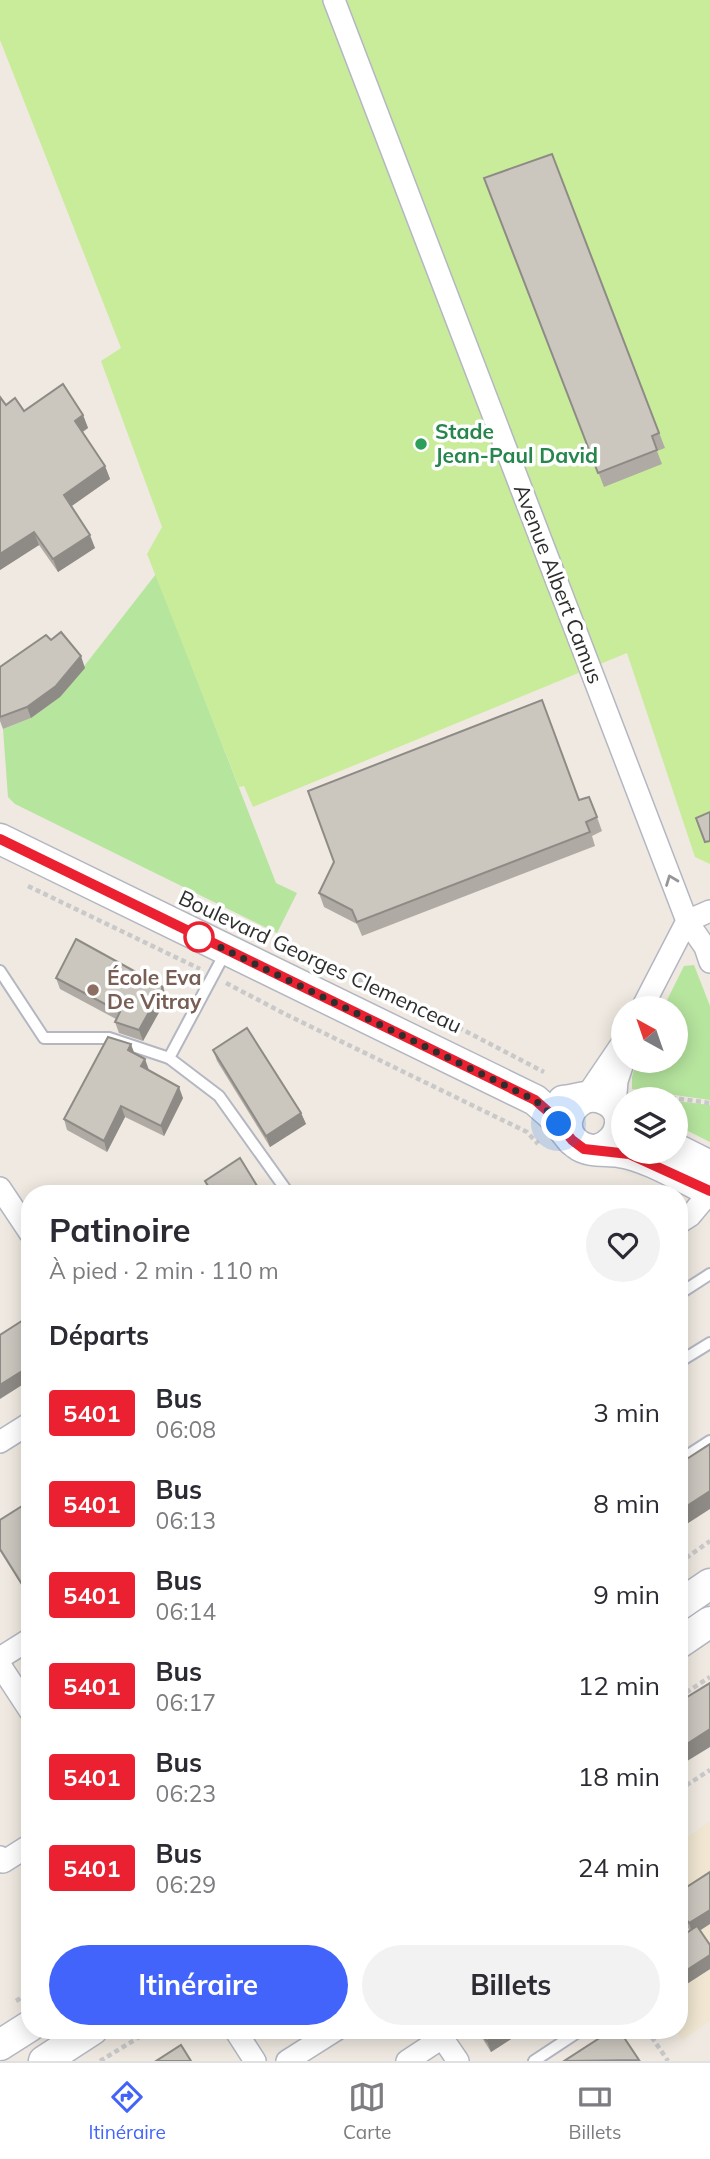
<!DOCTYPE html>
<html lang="fr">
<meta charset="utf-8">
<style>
body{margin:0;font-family:Mulish,sans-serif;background:#f2f2f3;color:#2b2b33;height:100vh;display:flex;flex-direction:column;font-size:26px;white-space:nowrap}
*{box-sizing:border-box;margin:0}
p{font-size:23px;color:#7c7c81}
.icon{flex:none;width:38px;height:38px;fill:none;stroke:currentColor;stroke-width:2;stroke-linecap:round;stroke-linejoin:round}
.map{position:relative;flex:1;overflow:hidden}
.panel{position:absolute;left:21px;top:1185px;width:667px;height:854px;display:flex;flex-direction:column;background:#fff;border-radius:28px;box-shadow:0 4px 18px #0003}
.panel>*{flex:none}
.badge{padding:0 14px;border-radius:5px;font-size:24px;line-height:46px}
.needle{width:46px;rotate:320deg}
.controls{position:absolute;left:611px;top:996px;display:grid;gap:14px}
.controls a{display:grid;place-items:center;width:77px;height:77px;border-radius:50%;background:#fff;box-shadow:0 4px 18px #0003;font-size:35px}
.you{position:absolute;width:35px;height:35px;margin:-18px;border:5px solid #fff;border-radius:50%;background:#1a73e8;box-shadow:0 0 0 10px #1a73e833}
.map>.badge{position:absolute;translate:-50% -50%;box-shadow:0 0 0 4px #fff}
h2{padding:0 28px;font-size:26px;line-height:63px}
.round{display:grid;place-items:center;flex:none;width:74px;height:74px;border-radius:37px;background:#f2f2f3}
.headline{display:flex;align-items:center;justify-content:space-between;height:119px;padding:0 28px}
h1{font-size:33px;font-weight:700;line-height:52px}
.button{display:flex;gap:14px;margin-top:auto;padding:14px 28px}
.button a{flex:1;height:80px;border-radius:42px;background:#4264fb;color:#fff;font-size:28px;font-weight:700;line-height:80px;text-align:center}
.button a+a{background:#f2f2f3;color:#2b2b33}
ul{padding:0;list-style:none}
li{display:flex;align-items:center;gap:21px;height:91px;padding:0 28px}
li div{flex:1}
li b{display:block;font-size:26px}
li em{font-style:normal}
li .badge{min-width:77px;font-weight:700;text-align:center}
.tabs{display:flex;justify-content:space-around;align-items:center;height:98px;border-top:2px solid #e1e1e2;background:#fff;font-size:19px;color:#7c7c81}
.tabs a{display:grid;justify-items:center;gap:4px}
.tabs .selected{color:#4264fb}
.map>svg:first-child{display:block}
</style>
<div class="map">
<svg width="710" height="2061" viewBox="0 0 710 2061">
<rect width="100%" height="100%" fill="#efe9e1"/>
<polygon fill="#f0e6d1" points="710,1821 710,2021 682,2040 676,2030 679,2030 679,1843"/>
<g fill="#b6e59e">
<polygon points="156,574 276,883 297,893 277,933 15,804 8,797 3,729 31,718 60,697"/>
<polygon points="694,965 710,1006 710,1100 632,1089 632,1077 637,1061 676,1060 676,1008 663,1008 684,966"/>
<polygon points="676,1101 710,1105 710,1142 676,1125"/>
</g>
<polygon fill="#c9ec9a" points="0,0 710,0 710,864 695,857 627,653 253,807 244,786 239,787 147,554 162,527 101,361 121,348 0,40"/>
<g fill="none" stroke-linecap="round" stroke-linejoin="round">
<g stroke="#b4b7c1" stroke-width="14">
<g id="lane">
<polyline points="0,971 44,1038 109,1038 169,1058 225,953"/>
<polyline points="169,1058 219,1096 289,1194"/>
<polyline points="679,1294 710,1274"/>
<polyline points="679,1362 710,1343"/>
<polyline points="679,1461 710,1441"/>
<polyline points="534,2061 581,2030"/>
</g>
</g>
<g stroke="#b4b7c1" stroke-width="24">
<g id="street">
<polyline points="334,0 687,921 642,1008"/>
<polyline points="710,911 687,921 705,947 710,962"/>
<polyline points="585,1098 623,1042"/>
<polyline points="615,1106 617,1081 624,1060"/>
<polyline points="0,1188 30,1233"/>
<polyline points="679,1223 690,1216 710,1192"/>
<polyline points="0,1442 30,1423"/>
<polyline points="0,1658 30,1639"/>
<polyline points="0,1665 30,1711"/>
<polyline points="0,1857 3,1862 30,1845"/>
<polyline points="235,2030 255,2061"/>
<polyline points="437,2030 458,2061"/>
<polyline points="287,2061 336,2030"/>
<polyline points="407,2061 442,2038"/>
</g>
</g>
<g stroke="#b4b7c1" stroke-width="33">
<g id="secondary">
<polyline points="0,839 535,1100 552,1115 572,1140"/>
<path d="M583 1099C566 1108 560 1131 577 1144 588 1153 606 1150 619 1152 646 1155 685 1179 710 1191"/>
<path d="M563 1101C575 1100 590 1094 601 1098 630 1107 624 1142 597 1150"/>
<polyline points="676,1149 710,1166"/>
<polyline points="679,1605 710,1584"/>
<polyline points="679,1643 710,1622"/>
<polyline points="0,2045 30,2026"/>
<polyline points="44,2061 92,2030"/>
</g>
</g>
<g stroke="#c9c9c9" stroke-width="4.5" stroke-dasharray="5 3.5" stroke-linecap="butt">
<polyline points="28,886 200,969"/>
<polyline points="297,951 419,1007 544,1072"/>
<polyline points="226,983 287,1015 527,1132 538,1144"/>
<polyline points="637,1093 710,1103"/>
<polyline points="679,1563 710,1541"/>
<polyline points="679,1697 710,1677"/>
<polyline points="679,1790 710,1770"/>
<polyline points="16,2001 30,1992"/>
<polyline points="647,2030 668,2061"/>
<polyline points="100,2061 151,2030"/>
</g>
<use href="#lane" stroke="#fff" stroke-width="10"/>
<use href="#street" stroke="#fff" stroke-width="21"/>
<use href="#secondary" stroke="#fff" stroke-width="30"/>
</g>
<g fill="#afaba4">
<polygon points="552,154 665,448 657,451 662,464 604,487 484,178"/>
<polygon points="6,405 24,411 83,415 88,428 83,432 105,466 110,479 71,506 95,548 58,572 39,545 0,570"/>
<polygon points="51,640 85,668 60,697 31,718 3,729 0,721 0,667"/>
<polygon points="579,800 597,817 602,831 592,836 595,846 362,936 357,924 324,907 319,893"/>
<polygon points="56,978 167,998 143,1041 119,1033 115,1022 116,1019 60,989"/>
<polygon points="213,1050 301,1113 306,1124 270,1147 217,1061"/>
<polygon points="134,1053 145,1059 148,1070 183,1098 164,1136 125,1117 107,1152 67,1130 64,1119"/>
<polygon points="30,1501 30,1599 0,1551 0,1520"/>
<polygon points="679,1892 700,1930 710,1945 710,1969 679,1989 679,1938 690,1931 679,1914"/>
<polygon points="477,2030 525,2030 491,2052"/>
</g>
<g fill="#8e8b86">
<polygon points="83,415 88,428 80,433 75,421"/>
<polygon points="105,466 110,479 69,508 64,495"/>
<polygon points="34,532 39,545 0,570 0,554"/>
<polygon points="90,535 95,548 58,572 53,559"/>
<polygon points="81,656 85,668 60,697 31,718 27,707"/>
<polygon points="163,987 167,998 143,1041 139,1030"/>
<polygon points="131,1044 135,1055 128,1050"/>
<polygon points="145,1059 149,1070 145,1077 141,1066"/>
<polygon points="179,1087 183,1098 164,1136 161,1126"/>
<polygon points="121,1106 125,1117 107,1152 104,1141"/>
<polygon points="301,1113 306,1124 270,1147 266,1136"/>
<polygon points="30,1366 30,1380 0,1399 0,1385"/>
<polygon points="710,1491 710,1509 679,1529 679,1511"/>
<polygon points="710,1729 710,1747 679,1766 679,1749"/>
<polygon points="710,1910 710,1924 693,1935 689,1923"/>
<polygon points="710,1955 710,1969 679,1989 679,1975"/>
<polygon points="503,2030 525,2030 491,2052 487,2041"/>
</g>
<g fill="#cbc7bf" stroke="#8e8b86" stroke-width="2">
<polygon points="552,154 659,433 652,436 657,450 598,473 484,178"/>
<polygon points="63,384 83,415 75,421 105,466 64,495 90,535 53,559 34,532 0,554 0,397 6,405 15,398 24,411"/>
<polygon points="61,632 81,656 56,686 27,707 0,717 0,667 46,635 51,640"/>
<polygon points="542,700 579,800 589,797 597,817 586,822 590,832 357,922 352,910 319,893 334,862 308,791"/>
<polygon points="710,812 710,841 705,842 696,818"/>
<polygon points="76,939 163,987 139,1030 115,1022 120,1012 56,978"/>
<polygon points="247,1028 301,1113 266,1136 213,1050"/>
<polygon points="108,1037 131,1044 128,1050 145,1059 141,1066 179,1087 161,1126 121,1106 104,1141 64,1119"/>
<polygon points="240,1158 262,1194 213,1194 205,1181"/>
<polygon points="28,1317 30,1319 30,1366 0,1385 0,1335"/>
<polygon points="710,1444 710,1491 679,1511 679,1464"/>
<polygon points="30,1501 30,1597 0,1549 0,1520"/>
<polygon points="710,1683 710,1729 679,1749 679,1702"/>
<polygon points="710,1872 710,1910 689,1923 679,1909 679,1892"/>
<polygon points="697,1926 710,1945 710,1955 679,1975 679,1938"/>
<polygon points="480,2030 503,2030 487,2041"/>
<polygon points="612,2030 619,2030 639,2060 564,2061"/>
<polygon points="181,2045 191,2061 156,2061"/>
</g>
<defs><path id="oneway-chevron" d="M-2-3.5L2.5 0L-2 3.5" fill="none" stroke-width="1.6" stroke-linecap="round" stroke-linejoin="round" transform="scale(1.75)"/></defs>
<use stroke="#969696" href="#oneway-chevron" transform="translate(671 880) rotate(-111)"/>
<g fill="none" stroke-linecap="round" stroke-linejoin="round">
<g stroke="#fff" stroke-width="16">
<polyline id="line" points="0,839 535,1100 552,1115 572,1140 584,1149 629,1154 710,1191"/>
</g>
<use href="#line" stroke="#eb2132" stroke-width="10"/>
<polyline stroke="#2e2e2e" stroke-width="7" stroke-dasharray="0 12.6" points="199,937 193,934 535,1100 552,1115 559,1124"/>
</g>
<circle fill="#2e9e5b" stroke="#fff" stroke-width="2.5" cx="421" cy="444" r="7"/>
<circle fill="#fff" stroke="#eb2132" stroke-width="3.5" cx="199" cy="937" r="14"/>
<circle fill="#8d6e63" stroke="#fff" stroke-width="2.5" cx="93" cy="990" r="7"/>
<g text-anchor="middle" stroke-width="7" stroke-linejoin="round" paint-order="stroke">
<g font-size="21" font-weight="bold" fill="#27864d" stroke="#fff" text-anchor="start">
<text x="435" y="439">Stade<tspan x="435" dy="24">Jean-Paul David</tspan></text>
</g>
<g font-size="21" fill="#2e2e2e" stroke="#fff">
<text transform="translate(558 584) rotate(69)" y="7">Avenue Albert Camus</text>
<text transform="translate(320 962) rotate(25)" y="7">Boulevard Georges Clemenceau</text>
</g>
<g font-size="21" font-weight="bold" fill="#785e54" stroke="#fff" text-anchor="start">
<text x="107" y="985">École Eva<tspan x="107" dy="24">De Vitray</tspan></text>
</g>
</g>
</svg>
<div class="controls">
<a><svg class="needle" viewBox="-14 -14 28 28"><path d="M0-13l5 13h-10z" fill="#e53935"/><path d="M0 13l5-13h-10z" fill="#7c7c81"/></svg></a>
<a><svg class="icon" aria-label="layers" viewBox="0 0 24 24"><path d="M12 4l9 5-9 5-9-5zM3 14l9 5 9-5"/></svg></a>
</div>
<div class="you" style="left:559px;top:1124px"></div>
<section class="panel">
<div class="headline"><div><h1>Patinoire</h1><p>À pied · 2 min · 110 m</p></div><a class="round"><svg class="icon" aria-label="heart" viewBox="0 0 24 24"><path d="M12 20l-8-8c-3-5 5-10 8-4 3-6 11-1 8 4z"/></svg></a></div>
<h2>Départs</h2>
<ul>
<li><span class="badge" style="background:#eb2132;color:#fff">5401</span><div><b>Bus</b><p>06:08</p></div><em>3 min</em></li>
<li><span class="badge" style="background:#eb2132;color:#fff">5401</span><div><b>Bus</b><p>06:13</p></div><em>8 min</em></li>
<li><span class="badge" style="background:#eb2132;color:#fff">5401</span><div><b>Bus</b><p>06:14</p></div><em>9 min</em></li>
<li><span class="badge" style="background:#eb2132;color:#fff">5401</span><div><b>Bus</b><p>06:17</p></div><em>12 min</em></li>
<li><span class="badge" style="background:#eb2132;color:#fff">5401</span><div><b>Bus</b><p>06:23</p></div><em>18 min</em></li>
<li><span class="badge" style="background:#eb2132;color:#fff">5401</span><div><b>Bus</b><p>06:29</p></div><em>24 min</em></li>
</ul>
<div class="button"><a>Itinéraire</a><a>Billets</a></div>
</section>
</div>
<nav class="tabs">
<a class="selected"><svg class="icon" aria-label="directions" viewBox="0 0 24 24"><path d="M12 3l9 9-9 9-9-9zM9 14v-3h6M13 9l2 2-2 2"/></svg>Itinéraire</a>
<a><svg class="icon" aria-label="map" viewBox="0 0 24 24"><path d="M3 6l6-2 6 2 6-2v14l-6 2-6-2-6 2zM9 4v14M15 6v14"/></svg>Carte</a>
<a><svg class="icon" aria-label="tickets" viewBox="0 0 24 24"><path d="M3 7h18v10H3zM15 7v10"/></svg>Billets</a>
</nav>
